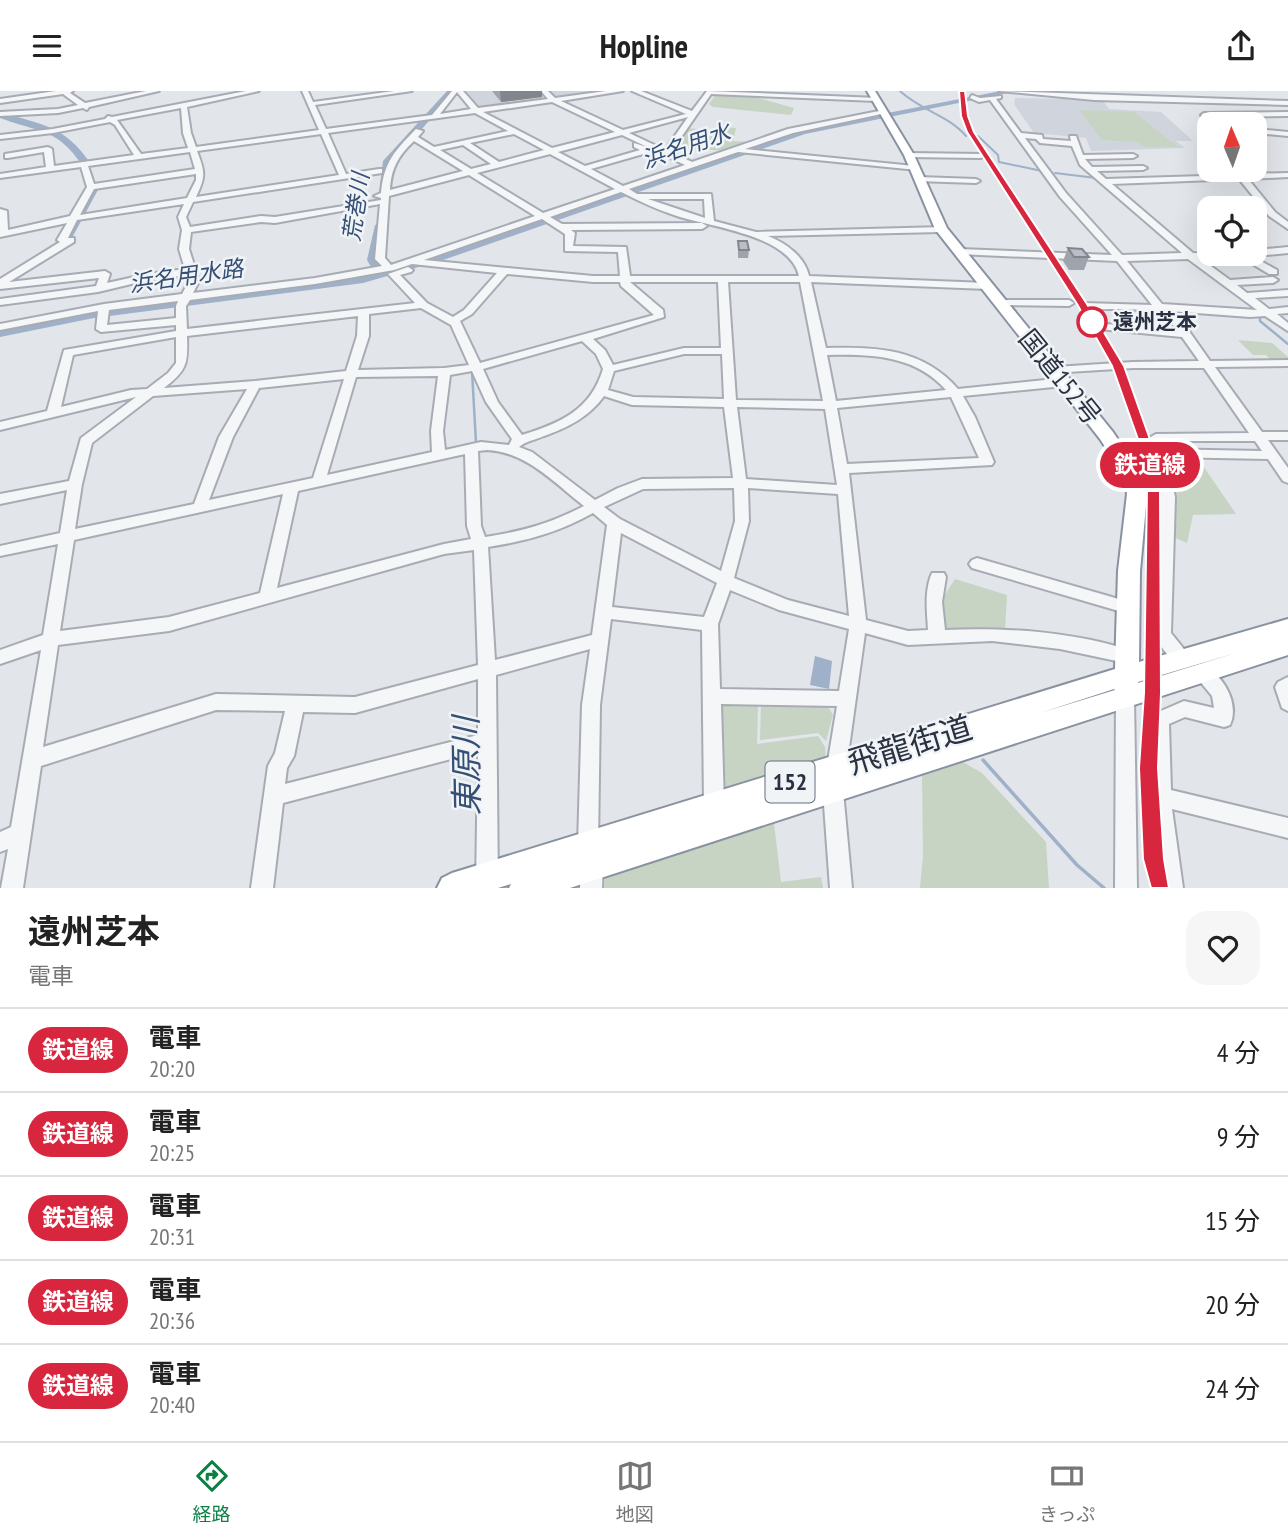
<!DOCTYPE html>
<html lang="ja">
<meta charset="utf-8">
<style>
body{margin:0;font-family:"PT Sans Narrow","Noto Sans JP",sans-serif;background:#f6f6f6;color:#222;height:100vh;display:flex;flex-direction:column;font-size:26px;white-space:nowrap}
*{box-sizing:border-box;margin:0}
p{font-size:23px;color:#767676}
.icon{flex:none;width:38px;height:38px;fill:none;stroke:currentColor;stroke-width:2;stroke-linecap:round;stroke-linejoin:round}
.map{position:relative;height:797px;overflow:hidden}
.panel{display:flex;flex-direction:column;background:#fff;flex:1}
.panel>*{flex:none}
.badge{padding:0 14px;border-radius:23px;font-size:24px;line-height:46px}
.needle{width:46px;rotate:358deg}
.controls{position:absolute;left:1197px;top:21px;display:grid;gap:14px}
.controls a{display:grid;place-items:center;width:70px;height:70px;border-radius:14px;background:#fff;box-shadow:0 7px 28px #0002;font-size:35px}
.map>.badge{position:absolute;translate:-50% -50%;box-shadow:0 0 0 4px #fff}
.round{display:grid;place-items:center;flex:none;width:74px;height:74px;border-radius:21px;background:#f6f6f6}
.headline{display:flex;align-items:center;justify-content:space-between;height:119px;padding:0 28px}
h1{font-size:33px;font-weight:700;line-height:52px}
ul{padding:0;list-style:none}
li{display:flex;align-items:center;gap:21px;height:84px;padding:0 28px;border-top:2px solid #e0e0e0}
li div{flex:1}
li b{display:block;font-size:26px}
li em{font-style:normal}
li .badge{min-width:77px;font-weight:700;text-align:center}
header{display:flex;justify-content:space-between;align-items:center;height:91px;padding:0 28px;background:#fff;font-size:32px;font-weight:700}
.menu{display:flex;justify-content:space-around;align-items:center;height:98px;border-top:2px solid #e0e0e0;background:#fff;font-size:19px;color:#767676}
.menu a{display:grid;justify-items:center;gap:4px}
.menu .selected{color:#0b8043}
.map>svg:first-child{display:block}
</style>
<header><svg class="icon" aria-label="menu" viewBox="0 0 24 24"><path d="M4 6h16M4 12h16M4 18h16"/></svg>Hopline<svg class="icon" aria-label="share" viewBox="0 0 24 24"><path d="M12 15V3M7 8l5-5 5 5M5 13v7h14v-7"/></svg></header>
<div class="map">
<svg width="1288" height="797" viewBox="0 0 1288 797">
<rect width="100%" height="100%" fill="#e2e5ea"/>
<g fill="#d0d4dc">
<polygon points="463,0 610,0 476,18"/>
<polygon points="1067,4 1102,8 1109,18 1161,21 1193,50 1176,50 1185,57 1091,60 1086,47 1034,42 1014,13 1015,7 1068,8"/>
</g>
<g fill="#c7d4c3">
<polygon points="717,2 744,3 794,17 791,24 713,16 709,13"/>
<polygon points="1079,19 1134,21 1178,56 1144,56 1137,51 1102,49"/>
<polygon points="724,36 736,37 733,50 755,51 732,60 671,57 684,37 712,39"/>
<polygon points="1238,249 1272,252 1288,266 1288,270 1272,270 1266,264 1253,264"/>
<polygon points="1160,363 1195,363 1236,423 1193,424 1187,452 1169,444"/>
<polygon points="955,488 1007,504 1005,540 942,543 939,513"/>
<polygon points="715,613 758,615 757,653 818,645 825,656 826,671 720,702"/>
<polygon points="761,615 828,616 833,624 826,650 818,642 760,649"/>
<polygon points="961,670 982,682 1046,751 1049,797 920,797 923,765 922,681"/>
<polygon points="774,732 781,791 821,786 823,797 604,797 605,785"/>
</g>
<polygon fill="#9eb1c9" points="815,565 832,570 829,598 810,594"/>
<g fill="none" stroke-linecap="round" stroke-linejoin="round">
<g stroke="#9eb1c9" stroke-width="2">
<path d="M900 0C920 19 948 24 966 45"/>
<polyline points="978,45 998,64 999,71 1042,80"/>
<polyline points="1055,82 1096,87"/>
</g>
<g stroke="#9eb1c9" stroke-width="2.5">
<polyline points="424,219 443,229"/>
<polyline points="1260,224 1260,230 1288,253"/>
<polyline points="472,280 476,352"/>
</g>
<polyline stroke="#9eb1c9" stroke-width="3.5" points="983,669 1077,774 1104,797"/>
<g fill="#9eb1c9" fill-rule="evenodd">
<polygon points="447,0 455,0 393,71 387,108 378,110 383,70"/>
<polygon points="1001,0 1018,0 805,43 446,168 363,192 94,227 0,246 0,238 94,219 362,184 374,181 367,169 375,134 385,136 379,169 383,178 438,162 800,39"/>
<path d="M0 21C43 34 64 34 91 73L83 75C56 36 40 42 0 27Z"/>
<polygon points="90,95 99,97 73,145 65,145 63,143"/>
</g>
<g stroke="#a7acb4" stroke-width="4">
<g id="minor">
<polygon points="56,0 73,0 70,2 85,12 146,0 159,0 89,16 87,19 83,17 58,22 0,25 0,21 58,18 78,14 63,3 0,12 0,8"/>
<path d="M246 0H259L187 16 191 42 196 56 319 39 302 0H308L313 11 394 0H412L315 14 326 38 432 24 452 0H463L478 17 548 8 541 0H548L555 7 606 0H623L561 10 623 39 686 23 632 0H641L692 20 707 0 878 7 876 10 711 3 671 61 692 71 788 38 884 19 886 22 793 42 745 58 914 75H917V79L738 61 629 98 637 103H711L714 130 756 141 944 136V140L941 141 768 145C786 152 805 166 809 185L987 192 992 195 987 198 811 191 826 257C877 256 922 257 958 298L1064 287 1070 291 1064 295 963 305 975 326 994 371 992 374 849 382 866 529 908 540 928 539C927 520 924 500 932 482H944L946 486 942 511 945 539C1004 536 1075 541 1132 560L1135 565 1132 570 1126 572 1060 558 992 550 908 554 865 542 843 700 852 797H830L823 700 837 615 721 613 724 714 721 721 714 723 707 721 704 714 702 539 611 528 600 614 598 754 595 761 588 764 581 761 578 754 582 614 590 558 496 584 498 797H476L478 661 283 712 273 797H251L268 675 275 662 285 620 216 619 41 675 23 797H1L8 758 0 761V741L11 736 41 559 0 573V559L43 544 58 453 0 465V455L60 442 67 399 0 413V403L69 390 81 347 136 306 0 339V331L47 320 64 259 176 240V234L101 241 96 238 98 220 0 239V233L104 213 182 203 189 190 187 184 148 189 98 201 0 214V208L96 195 99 187 0 198V188L60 151 57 149 67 132 0 146V118L7 120 8 139 70 125 87 96 81 76 0 87V83L46 76 44 61 8 67H5V63L48 56 52 58 54 75 134 64 115 34 110 31 53 42 0 48V44L53 38 105 28 108 25 112 26ZM457 1 471 18 440 23ZM552 11 615 41 552 57 483 21ZM181 17 183 42 188 57 141 63 117 29ZM475 22 508 40 434 56 418 46 423 40 416 38C395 60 384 70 381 102L374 105 381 107V109L275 126 261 125 190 136 186 126 193 111 382 82V78H379L346 83 328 42ZM688 26 665 59 629 42ZM321 43 339 84 196 106C206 85 205 81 197 60ZM514 43 544 59 499 71 470 52ZM622 44 685 74 623 95 591 78 650 61V57L634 52V56L640 59 585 75 558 61ZM414 50 463 80 390 99C391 78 398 65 414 50ZM463 54 491 73 471 78 440 59ZM190 61 195 78 94 93 88 75ZM550 63 615 98 543 122 477 82ZM196 83V89L187 107 80 124 94 98ZM469 84 535 125 391 174 385 167 389 105ZM621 101C639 110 658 119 677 125 710 136 790 144 799 185H630L626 156 573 155 575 142 571 139 702 138 707 135 702 132 562 133 550 126ZM648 108H704L705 127ZM184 113 178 126 182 139 179 158 185 178 148 183 107 192 110 183 105 180 9 191 74 151V147H68L77 129ZM380 113 375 168 382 175 315 187 193 202 199 190 189 158 191 141 261 131 275 132ZM542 128 565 143V160L618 161 620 185H593L424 169ZM412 173 497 182 464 219 453 226 427 212 400 184 411 181 413 179 408 176 388 183 415 212 187 238 186 215 190 209 315 193 394 179ZM507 183 593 191H620L621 195 654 224 480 272 460 230 472 223ZM630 191H718L721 257H684L613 274 605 259 593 248 664 226 663 219ZM728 191H800L823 310 736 309ZM178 210 176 215V227L107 234 109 219ZM421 217 451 234 469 274 444 277 358 279 369 245V223ZM358 225 357 245 346 280 255 290 164 297C187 279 188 273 187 245ZM176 246V272L168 282 147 298 131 299 61 316 73 264ZM582 250 596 263 603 278C591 319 560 332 522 344L498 311 483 278ZM684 263H722L724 308 633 306 608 299 614 280ZM827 264C871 263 915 264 946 299L836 310ZM472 280 486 311 512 348 509 354 481 351 445 359 443 340 450 284ZM438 285 431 340 432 361 327 384 356 286ZM344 288 313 387 209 409 233 346 259 297ZM247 298 219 346 194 413 75 438 82 393 92 352 153 305ZM604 305 632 314 724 316 733 387 642 388 618 397 595 409 532 361 519 356C526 350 535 349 544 345 567 337 589 326 604 305ZM951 306 979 367 847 373 837 317ZM737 316 825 318 837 394 746 388ZM487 359C527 361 554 392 584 415 549 433 523 440 485 446L481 435 478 360ZM465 363 467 435 471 448 444 453 277 497 298 400ZM734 397 735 430 721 480 620 428 604 416 643 398ZM748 397 838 403 849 525 788 509 734 487 749 430ZM283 403 260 502 169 526 60 540 74 449ZM593 422 607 434 592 544 495 569 488 456C527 450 559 441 593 422ZM621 442 717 492 704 526 612 516ZM474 459 478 574 355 606 216 603 43 656 58 554 169 540 444 463ZM730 499 779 519 849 538 839 600 720 598 718 533ZM478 588V644L285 693 287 677 294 665 303 621 355 622Z"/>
<polygon points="999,0 1288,10 1288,14 1094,9"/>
<path d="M972 4 980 7 1001 5V7L996 8 1021 42 1042 44 1043 48 1071 50 1070 45H1076L1083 64 1133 63 1137 65 1133 67 1085 68 1092 76 1143 75 1147 77 1143 79 1097 80 1106 88 1236 84 1234 79H1240L1244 83 1288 82V86L1248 88 1275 121 1288 131V138L1269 125 1239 88 1112 93 1193 162 1248 163 1277 179V183H1269L1239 165 1200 167 1230 189 1273 186 1278 189 1273 192 1237 194 1247 202 1288 199V205L1255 207 1269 218 1288 216V222L1277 223 1288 232V240L1265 225 1250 226 1170 220 1179 226 1210 270 1288 269V275L1215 276 1262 341H1288V349H1268L1288 377V392L1283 390 1268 368 1166 366 1175 406 1171 542 1192 568 1189 573C1174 578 1161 556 1155 544L1161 406 1151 362 1158 358 1262 360 1255 350H1151L1149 347 1156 343 1249 342 1204 277H1133L1051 282 1049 280 1055 276 1133 271 1199 270 1182 246 1099 238 1083 214 1084 212 1152 214 1117 170 957 163 955 161 960 158 1112 164 1060 106 990 9 979 11 970 7ZM1025 47 1036 48 1040 52 1072 55 1080 74 1182 162 1122 164 1066 102ZM1188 168 1257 219 1162 213 1127 170ZM1096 218C1124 219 1159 213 1177 239L1106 233Z"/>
<polygon points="1288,21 1288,25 1204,26 1201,24 1204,22"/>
<polygon points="1255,38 1288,41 1288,45 1255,42"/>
<polygon points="909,62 981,63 985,65 981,67 906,66 905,64"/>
<polygon points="919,86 976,88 980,90 976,92 916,90 915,88"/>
<polygon points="1288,156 1288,162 1255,165 1251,163 1255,163 1255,159"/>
<polygon points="1000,209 1069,209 1074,212 1069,215 996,214 996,210"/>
<polygon points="977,467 1129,511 1135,513 1137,517 1135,521 1129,523 972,477 969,473 972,469"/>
<path d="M1202 575C1223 582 1240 613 1230 634L1224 636 1185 626 1169 633 1171 699 1288 727V747L1172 718 1183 797H1161L1151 706V629L1154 623 1184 610 1214 617 1212 605 1193 582 1196 577Z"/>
<polygon points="1288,586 1288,620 1282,617 1275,596 1278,591"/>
<polygon points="1125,598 1131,601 1134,606 1137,797 1115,797 1116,606 1119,601"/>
<polygon points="592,763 599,767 603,774 602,797 580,797 581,774 585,767"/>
</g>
</g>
<g stroke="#8992a0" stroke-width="4">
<path id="highway" d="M867 0H875L914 64 947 137 1113 341 1143 386 1147 403 1140 480 1139 571 1288 528V564L570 797H509L511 793 498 797H437L442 787 452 782 1115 578 1118 480 1127 403 1125 386 1100 348 935 138 904 64ZM1239 561 1138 592V591ZM1114 598 1115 599 1040 622Z"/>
</g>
<use href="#minor" fill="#f5f6f8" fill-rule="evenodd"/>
<use href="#highway" fill="#fff" fill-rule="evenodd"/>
<polyline stroke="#7b8493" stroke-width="2" stroke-dasharray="2 3.5" stroke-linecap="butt" points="962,0 970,41 1082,213"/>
<path stroke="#7b8493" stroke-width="2.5" stroke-dasharray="2.5 6" stroke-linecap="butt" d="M1081 211C1114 266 1150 334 1154 399 1157 451 1153 504 1153 555"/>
<path stroke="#7b8493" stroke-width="3.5" stroke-dasharray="4.5 10" stroke-linecap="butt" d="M1153 553C1153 635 1144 716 1158 797"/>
</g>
<g fill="#9fa3ab">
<polygon points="492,0 542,0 542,6 501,11"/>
<polygon points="738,150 749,159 748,167 738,167"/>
<polygon points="1068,157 1089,166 1084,179 1069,179 1063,170"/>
</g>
<polygon fill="#82858b" points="500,0 542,0 542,6 501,11"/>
<g fill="#b9bec7" stroke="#82858b" stroke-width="2">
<polygon points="738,150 747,150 749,159 739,159"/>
<polygon points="1068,157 1082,158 1089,166 1074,166"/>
</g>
<polygon fill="#d7263d" stroke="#fff" stroke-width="2" points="959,0 965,0 968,25 974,41 1087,213 1124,275 1152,354 1160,398 1161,602 1158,677 1164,768 1169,797 1151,797 1143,768 1139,677 1144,602 1147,398 1140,354 1112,275 1077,213 967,41 961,25"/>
<circle fill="#fff" stroke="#d7263d" stroke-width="3.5" cx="1092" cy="231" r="14"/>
<g text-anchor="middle" stroke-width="5" stroke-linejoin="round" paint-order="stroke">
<g font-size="21" font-weight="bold" fill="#2a3242" stroke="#f1f4f7" text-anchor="start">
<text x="1113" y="238">遠州芝本</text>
</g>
<g font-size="23" font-style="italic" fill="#354f75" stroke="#f1f4f7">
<text transform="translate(686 55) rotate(-19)" y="8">浜名用水</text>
<text transform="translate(356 116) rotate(-82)" y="8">荒巻川</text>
<text transform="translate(186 185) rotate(-8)" y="8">浜名用水路</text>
</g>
<rect fill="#f1f4f7" stroke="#666c78" stroke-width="2" x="765.5" y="670.5" width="49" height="41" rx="5"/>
<g font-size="24" font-weight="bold" fill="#2a3242">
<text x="790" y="699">152</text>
</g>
<g font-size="26" fill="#2a3242" stroke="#f1f4f7">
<text transform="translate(1060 286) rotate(51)" y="9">国道152号</text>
</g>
<g font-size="32" fill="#2a3242" stroke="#f1f4f7">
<text transform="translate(910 654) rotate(-17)" y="11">飛龍街道</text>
</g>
<g font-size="33" font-style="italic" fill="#354f75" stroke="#f1f4f7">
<text transform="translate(466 675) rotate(-91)" y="12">東原川</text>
</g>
</g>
</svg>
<div class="controls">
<a><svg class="needle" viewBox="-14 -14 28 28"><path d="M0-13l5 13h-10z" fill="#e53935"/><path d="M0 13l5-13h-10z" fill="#767676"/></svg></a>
<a><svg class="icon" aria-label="locate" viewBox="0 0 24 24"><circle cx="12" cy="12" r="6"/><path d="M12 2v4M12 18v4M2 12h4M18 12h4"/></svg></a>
</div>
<b class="badge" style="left:1150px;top:374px;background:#d7263d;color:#fff">鉄道線</b>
</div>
<section class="panel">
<div class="headline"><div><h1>遠州芝本</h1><p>電車</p></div><a class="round"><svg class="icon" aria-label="heart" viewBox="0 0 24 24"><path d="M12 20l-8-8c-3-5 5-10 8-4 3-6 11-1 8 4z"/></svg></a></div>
<ul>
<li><span class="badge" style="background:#d7263d;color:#fff">鉄道線</span><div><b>電車</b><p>20:20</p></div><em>4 分</em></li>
<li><span class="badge" style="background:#d7263d;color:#fff">鉄道線</span><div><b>電車</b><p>20:25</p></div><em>9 分</em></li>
<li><span class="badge" style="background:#d7263d;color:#fff">鉄道線</span><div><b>電車</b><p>20:31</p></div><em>15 分</em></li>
<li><span class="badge" style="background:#d7263d;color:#fff">鉄道線</span><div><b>電車</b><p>20:36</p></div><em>20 分</em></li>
<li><span class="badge" style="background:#d7263d;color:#fff">鉄道線</span><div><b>電車</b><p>20:40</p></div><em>24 分</em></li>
</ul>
</section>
<nav class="menu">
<a class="selected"><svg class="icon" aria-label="directions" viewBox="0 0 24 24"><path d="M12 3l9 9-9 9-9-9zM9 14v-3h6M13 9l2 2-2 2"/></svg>経路</a>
<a><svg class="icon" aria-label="map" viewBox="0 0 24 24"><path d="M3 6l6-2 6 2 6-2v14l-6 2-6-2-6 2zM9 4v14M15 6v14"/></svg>地図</a>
<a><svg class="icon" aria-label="tickets" viewBox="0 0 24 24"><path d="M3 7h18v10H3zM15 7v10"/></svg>きっぷ</a>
</nav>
